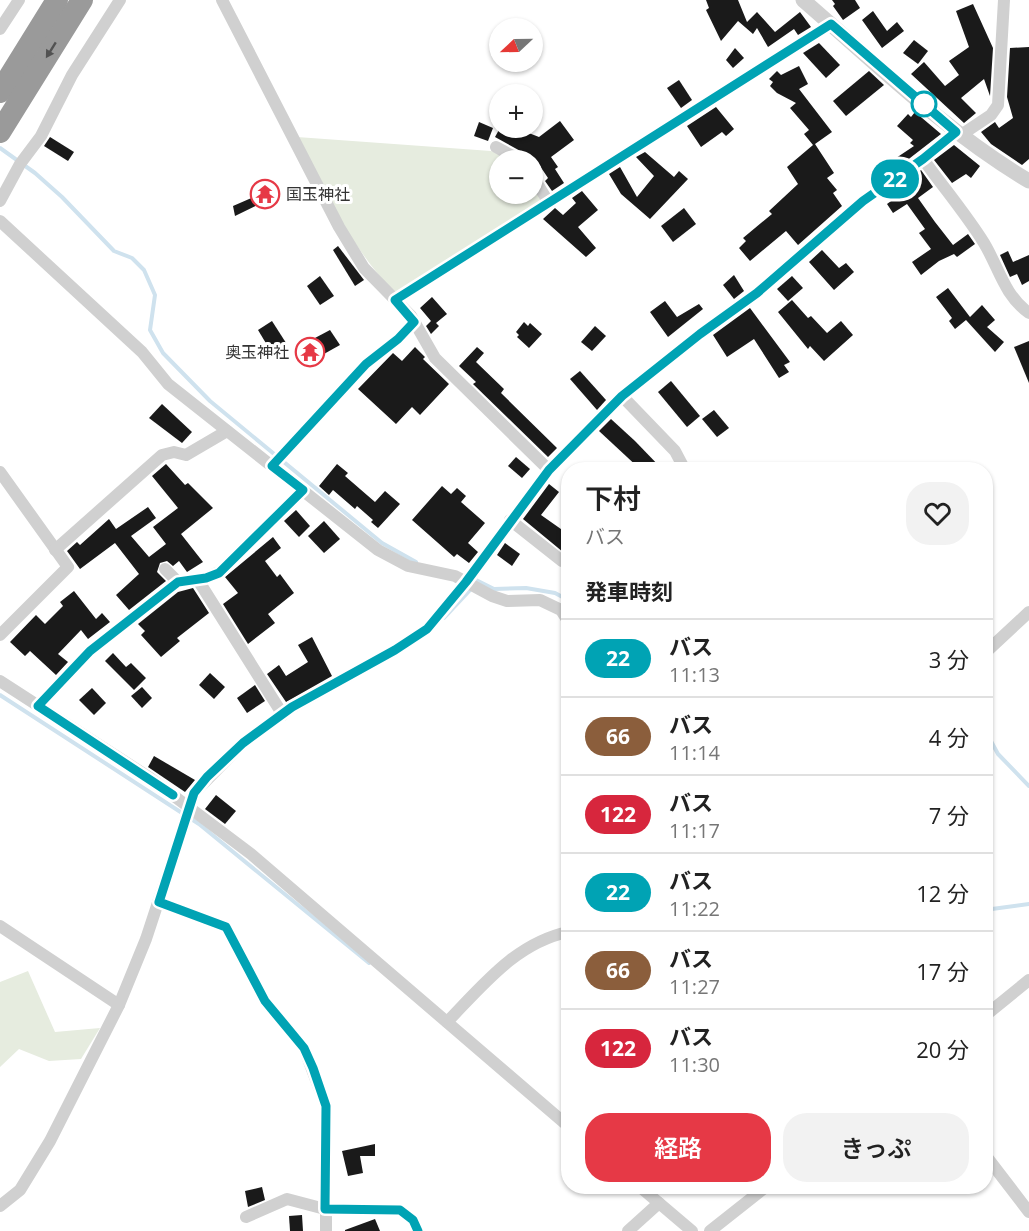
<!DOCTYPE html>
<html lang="ja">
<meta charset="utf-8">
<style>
body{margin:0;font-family:"Open Sans","Noto Sans JP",sans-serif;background:#f2f2f2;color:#222;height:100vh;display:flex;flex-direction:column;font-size:22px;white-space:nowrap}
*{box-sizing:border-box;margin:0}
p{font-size:20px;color:#767676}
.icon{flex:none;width:33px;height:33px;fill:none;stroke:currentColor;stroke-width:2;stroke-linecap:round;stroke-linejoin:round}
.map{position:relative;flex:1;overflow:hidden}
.panel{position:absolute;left:561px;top:462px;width:432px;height:732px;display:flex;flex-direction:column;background:#fff;border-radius:24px;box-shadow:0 2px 4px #0004}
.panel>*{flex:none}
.badge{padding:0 12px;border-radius:20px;font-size:21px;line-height:39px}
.needle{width:39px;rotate:248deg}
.fabs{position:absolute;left:489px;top:18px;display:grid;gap:12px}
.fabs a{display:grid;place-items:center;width:54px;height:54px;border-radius:50%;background:#fff;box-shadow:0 2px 4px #0004;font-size:30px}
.map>.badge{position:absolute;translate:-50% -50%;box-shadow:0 0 0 3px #fff}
h2{padding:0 24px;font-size:22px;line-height:54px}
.round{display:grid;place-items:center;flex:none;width:63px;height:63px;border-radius:24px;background:#f2f2f2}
.overview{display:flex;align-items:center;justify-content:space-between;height:102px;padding:0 24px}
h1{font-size:28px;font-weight:600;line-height:45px}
.action{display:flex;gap:12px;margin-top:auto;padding:12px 24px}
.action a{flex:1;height:69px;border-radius:24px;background:#e63946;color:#fff;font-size:24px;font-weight:600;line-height:69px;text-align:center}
.action a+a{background:#f2f2f2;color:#222}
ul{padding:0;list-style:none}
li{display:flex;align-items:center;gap:18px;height:78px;padding:0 24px;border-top:2px solid #e0e0e0}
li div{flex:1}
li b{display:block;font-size:22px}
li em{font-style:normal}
li .badge{min-width:66px;font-weight:700;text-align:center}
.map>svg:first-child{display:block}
</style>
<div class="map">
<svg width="1029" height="1231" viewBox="0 0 1029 1231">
<rect width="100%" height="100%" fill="#fff"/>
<g fill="#e6ecdf">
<path d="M297 137 491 151 510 160H500V194H532L533 184 542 203 397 295C350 247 328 196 297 137Z"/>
<polygon points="28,971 55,1032 100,1028 81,1059 49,1061 19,1049 0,1067 0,982"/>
</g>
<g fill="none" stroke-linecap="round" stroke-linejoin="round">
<g stroke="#cfe2ee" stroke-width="4">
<polyline points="0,148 35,173 62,197 114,251 132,258 144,270 155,295 150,330 163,353 210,401 382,543 416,562"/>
<polyline points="472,578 494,589 526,588 555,593 568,600"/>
<polyline points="444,618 472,588"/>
<polyline points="0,695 199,824 369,963"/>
<polyline points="986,732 998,754 1029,786"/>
<polyline points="986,907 992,909 1029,904"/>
</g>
</g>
<g fill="#1a1a1a">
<polygon points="706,0 738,0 747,22 757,12 775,32 800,12 811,27 798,35 794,29 768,47 757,28 753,34 738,21 721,41 706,10 709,8"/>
<polygon points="832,0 855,0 860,8 843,20 833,6 835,4"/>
<polygon points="973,4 993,48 990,96 984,79 961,98 976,113 964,123 911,74 924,62 945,86 959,75 949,61 969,47 956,11"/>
<polygon points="873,11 887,31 897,22 904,31 882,48 862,20"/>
<polygon points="914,40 928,51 918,64 903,53"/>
<polygon points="819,43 840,65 826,78 803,53"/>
<polygon points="1029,47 1029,159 1022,165 991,144 981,132 995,122 999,128 1013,118 1007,97 1010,48"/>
<polygon points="735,48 744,58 733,68 726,60"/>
<polygon points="799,66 808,84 799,89 832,132 815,144 834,173 827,178 837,190 833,193 842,206 798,245 786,231 750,261 739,248 746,241 743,238 772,214 769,211 798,184 787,167 813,145 804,134 809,130 790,108 796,103 777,93 770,86 773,82 769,79 777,71 781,75"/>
<polygon points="869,71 884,85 846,116 833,101"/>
<polygon points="679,80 692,100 681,108 667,88"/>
<polygon points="716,107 734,129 726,136 722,132 701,147 687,126"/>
<polygon points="915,112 941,134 901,165 896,158 914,146 910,143 913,140 897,126 908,114 911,117"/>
<polygon points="560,121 574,140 551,157 558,167 555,169 564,183 552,191 545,181 548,178 536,160 529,160 524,153 495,137 500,128 506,131 508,128 516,128 539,137"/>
<polygon points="479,122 493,128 488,141 474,136"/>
<polygon points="50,137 74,152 68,161 44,146"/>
<polygon points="954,145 980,166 971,178 966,174 952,183 934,160"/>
<polygon points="645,152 674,177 679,171 688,179 650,219 621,194 609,174 620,167 637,197 654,176 636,157"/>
<polygon points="921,170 933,187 918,198 935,222 953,245 968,234 975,244 957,257 954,254 939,261 921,275 912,262 931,249 919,233 925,229 907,204 893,213 887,204 898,196 894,190"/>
<polygon points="269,185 274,197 235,216 233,206 258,195 256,191"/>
<polygon points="582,191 598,210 578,227 596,248 586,257 543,219 555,208 563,215 576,203 572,198"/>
<polygon points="684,208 696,224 673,242 661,226"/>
<polygon points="338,246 364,280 355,286 333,250"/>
<polygon points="822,250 839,268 846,263 854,272 834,290 809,262"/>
<polygon points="1008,251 1013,262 1029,255 1029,281 1022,285 1017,274 1010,277 1000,255"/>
<polygon points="734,275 744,291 734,299 723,285"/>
<polygon points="320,276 334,296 320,305 307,286"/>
<polygon points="792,276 803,288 788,301 777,289"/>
<polygon points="948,288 970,317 982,305 995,320 987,327 1004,342 995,352 966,320 955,329 949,321 952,318 936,297"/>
<polygon points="432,297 447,314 436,323 439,326 431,334 426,326 431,321 420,308"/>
<polygon points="792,300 808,318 811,316 827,333 841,321 853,335 824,361 810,346 808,349 778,312"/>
<polygon points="665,301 677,317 699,304 703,309 668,337 650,312"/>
<polygon points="750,308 790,362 784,365 789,372 779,378 754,339 727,357 713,335"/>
<polygon points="272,321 288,346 273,355 258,330"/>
<polygon points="524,322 528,326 530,323 542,334 529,348 517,337 519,335 516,332"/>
<polygon points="595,326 606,336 592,351 581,342"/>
<polygon points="330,330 340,345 306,364 298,347"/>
<polygon points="1029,341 1029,383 1014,347"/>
<polygon points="415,347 425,357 423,359 449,384 420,415 412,407 396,424 358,389 393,353 402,361"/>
<polygon points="477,347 484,353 476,362 504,389 501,393 557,448 548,457 473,384 476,382 459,366"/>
<polygon points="580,371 606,400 597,410 570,379"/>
<polygon points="671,381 700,416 687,427 658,392"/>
<polygon points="162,404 192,432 182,443 149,418"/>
<polygon points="714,410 729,428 717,437 702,419"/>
<polygon points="611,419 635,441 663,470 641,470 599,431"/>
<polygon points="516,457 530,469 522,478 508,466"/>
<polygon points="166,464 185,485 188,483 213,508 181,534 203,562 187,572 179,561 173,566 167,561 160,563 157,572 166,581 129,610 116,595 139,574 115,543 80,569 67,551 77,542 80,545 109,519 116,529 148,507 156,518 131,536 149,557 166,544 153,527 178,508 152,476"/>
<polygon points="337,464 348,473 345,476 375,502 385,491 400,504 378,528 371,522 373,520 357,506 355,509 333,490 329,495 319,486"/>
<polygon points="549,484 559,492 541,515 568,534 568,545 563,552 523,519"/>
<polygon points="442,486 451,494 457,488 466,496 461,502 485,523 468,543 478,552 469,563 457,554 454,557 412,520"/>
<polygon points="296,510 310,526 299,537 284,521"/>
<polygon points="324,521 340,539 324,553 308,536"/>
<polygon points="273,537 281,548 265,561 277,577 280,574 294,593 268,614 275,623 248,644 223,604 238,593 225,577"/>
<polygon points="505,543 520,554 512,566 497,555"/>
<polygon points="193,588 209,613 177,638 180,641 161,657 141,635 145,631 138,624 178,592"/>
<polygon points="74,591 96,619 102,613 110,622 88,639 81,630 58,654 68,662 56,675 30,651 25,656 10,642 36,615 45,624 63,606 60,602"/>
<polygon points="312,637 332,676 286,702 267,674 279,665 286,676 308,662 298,645"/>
<polygon points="113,653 126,667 131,663 146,678 134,690 105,661"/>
<polygon points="210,673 225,687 214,699 199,685"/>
<polygon points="255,685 265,701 247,713 237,698"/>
<polygon points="142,687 152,698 142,708 131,696"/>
<polygon points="92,688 106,703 94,715 79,700"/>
<polygon points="154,756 195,780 185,792 148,767"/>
<polygon points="216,795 236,811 225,824 205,809"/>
<polygon points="375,1144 375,1156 360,1156 363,1173 348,1176 342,1151"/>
<polygon points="262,1187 265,1200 248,1207 245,1191"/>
<polygon points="302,1215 303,1231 290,1231 289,1216"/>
<polygon points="375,1219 380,1231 345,1231 345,1230"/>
</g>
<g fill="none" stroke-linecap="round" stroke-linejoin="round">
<g stroke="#d0d0d0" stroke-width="12">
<polyline points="222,0 339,227 364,268 411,316 435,358 549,470"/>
<polyline points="0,29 19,0"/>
<polyline points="961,135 991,115 998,105 1004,0"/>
<polyline points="496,147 520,160"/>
<path d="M923 159C943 187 966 214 984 243 999 268 1004 295 1029 313"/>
<polyline points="532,175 549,203"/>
<polyline points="0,201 20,164 41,136 72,75 120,0"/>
<polyline points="0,221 142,352 168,384 378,550 408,566 455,576 492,596 507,601 540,600 561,610 568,621"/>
<polyline points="395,300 831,24"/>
<polyline points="622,396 675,451 685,470"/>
<polyline points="272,466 366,364 398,339 414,322"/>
<polyline points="0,472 68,567 0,635"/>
<polyline points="510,520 562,561"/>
<polyline points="55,550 162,455 174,452 186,455 227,431"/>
<polyline points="165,569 178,582 206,578 219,572 303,490"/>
<polyline points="198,580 283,715"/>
<polyline points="986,652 1029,612"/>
<polyline points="0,681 150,778 251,854 568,1126"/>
<polyline points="38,706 90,651 178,582"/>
<polyline points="159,902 226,927 265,1001 304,1048 326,1106 326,1231"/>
<polyline points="0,926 119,1005"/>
<polyline points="986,1015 1029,980"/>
<path d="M447 1022C483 985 516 943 568 932"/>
<polyline points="986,1156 1029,1212"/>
<polyline points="639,1186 692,1231"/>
<polyline points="0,1206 20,1190 50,1141 119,1005 146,939 194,793 243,743 293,707 395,650 427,629 466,582 549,470 622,396 700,334 757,293 863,201 923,159 956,132"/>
<polyline points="246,1217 287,1199 325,1209 400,1210 413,1220 418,1231"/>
<polyline points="628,1231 659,1203"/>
<polyline points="710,1231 767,1186"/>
</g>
<path stroke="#d0d0d0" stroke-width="15" d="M803 0C876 63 946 132 1029 181"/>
<g stroke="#9a9a9a" stroke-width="22">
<polyline points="0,92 57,0"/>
<polyline points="0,132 82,0"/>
</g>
</g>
<defs><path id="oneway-solid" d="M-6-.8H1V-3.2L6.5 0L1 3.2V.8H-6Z" transform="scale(1.5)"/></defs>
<use fill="#525252" href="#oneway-solid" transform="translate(51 50) rotate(122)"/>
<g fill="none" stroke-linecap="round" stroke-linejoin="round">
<g stroke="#fff" stroke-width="14">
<polyline id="line" points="173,795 38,706 90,651 178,582 206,578 219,573 303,490 272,466 366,364 398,339 414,322 395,300 831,24 956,132 923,159 863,201 757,293 700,334 622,396 549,470 466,582 427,629 395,650 292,707 243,743 207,777 194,793 159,902 226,927 265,1001 304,1048 313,1068 326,1106 325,1209 400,1210 413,1220 418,1231"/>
</g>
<use href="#line" stroke="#00a3b4" stroke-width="9"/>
</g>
<defs>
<g id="temple-ring" transform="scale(1.5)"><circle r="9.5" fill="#fff" stroke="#e63946" stroke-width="1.5"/><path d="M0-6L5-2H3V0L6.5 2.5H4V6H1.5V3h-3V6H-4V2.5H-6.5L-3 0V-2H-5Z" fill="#e63946"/></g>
</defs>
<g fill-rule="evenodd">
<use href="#temple-ring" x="265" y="194"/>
<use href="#temple-ring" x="310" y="352"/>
</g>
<circle fill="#fff" stroke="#00a3b4" stroke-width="3" cx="924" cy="104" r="12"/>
<g text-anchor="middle" stroke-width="6" stroke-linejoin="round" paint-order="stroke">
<g font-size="16" fill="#333" stroke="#fff" text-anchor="start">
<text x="286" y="200">国玉神社</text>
<text x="289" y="358" text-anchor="end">奥玉神社</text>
</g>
</g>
</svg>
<div class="fabs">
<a><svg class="needle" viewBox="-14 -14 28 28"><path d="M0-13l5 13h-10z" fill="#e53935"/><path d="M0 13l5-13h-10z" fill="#767676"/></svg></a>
<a>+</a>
<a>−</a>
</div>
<b class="badge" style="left:895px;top:179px;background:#00a3b4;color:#fff">22</b>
<section class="panel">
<div class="overview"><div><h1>下村</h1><p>バス</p></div><a class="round"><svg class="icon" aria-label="heart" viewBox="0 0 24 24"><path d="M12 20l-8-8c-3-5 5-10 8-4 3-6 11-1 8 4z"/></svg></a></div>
<h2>発車時刻</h2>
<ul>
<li><span class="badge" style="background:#00a3b4;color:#fff">22</span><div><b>バス</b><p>11:13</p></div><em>3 分</em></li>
<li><span class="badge" style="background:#8b5e3c;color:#fff">66</span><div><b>バス</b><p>11:14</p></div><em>4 分</em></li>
<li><span class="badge" style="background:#d7263d;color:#fff">122</span><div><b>バス</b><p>11:17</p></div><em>7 分</em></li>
<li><span class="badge" style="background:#00a3b4;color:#fff">22</span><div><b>バス</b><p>11:22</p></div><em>12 分</em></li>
<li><span class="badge" style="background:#8b5e3c;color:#fff">66</span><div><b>バス</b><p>11:27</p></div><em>17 分</em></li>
<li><span class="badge" style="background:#d7263d;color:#fff">122</span><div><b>バス</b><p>11:30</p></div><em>20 分</em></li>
</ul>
<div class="action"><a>経路</a><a>きっぷ</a></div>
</section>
</div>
